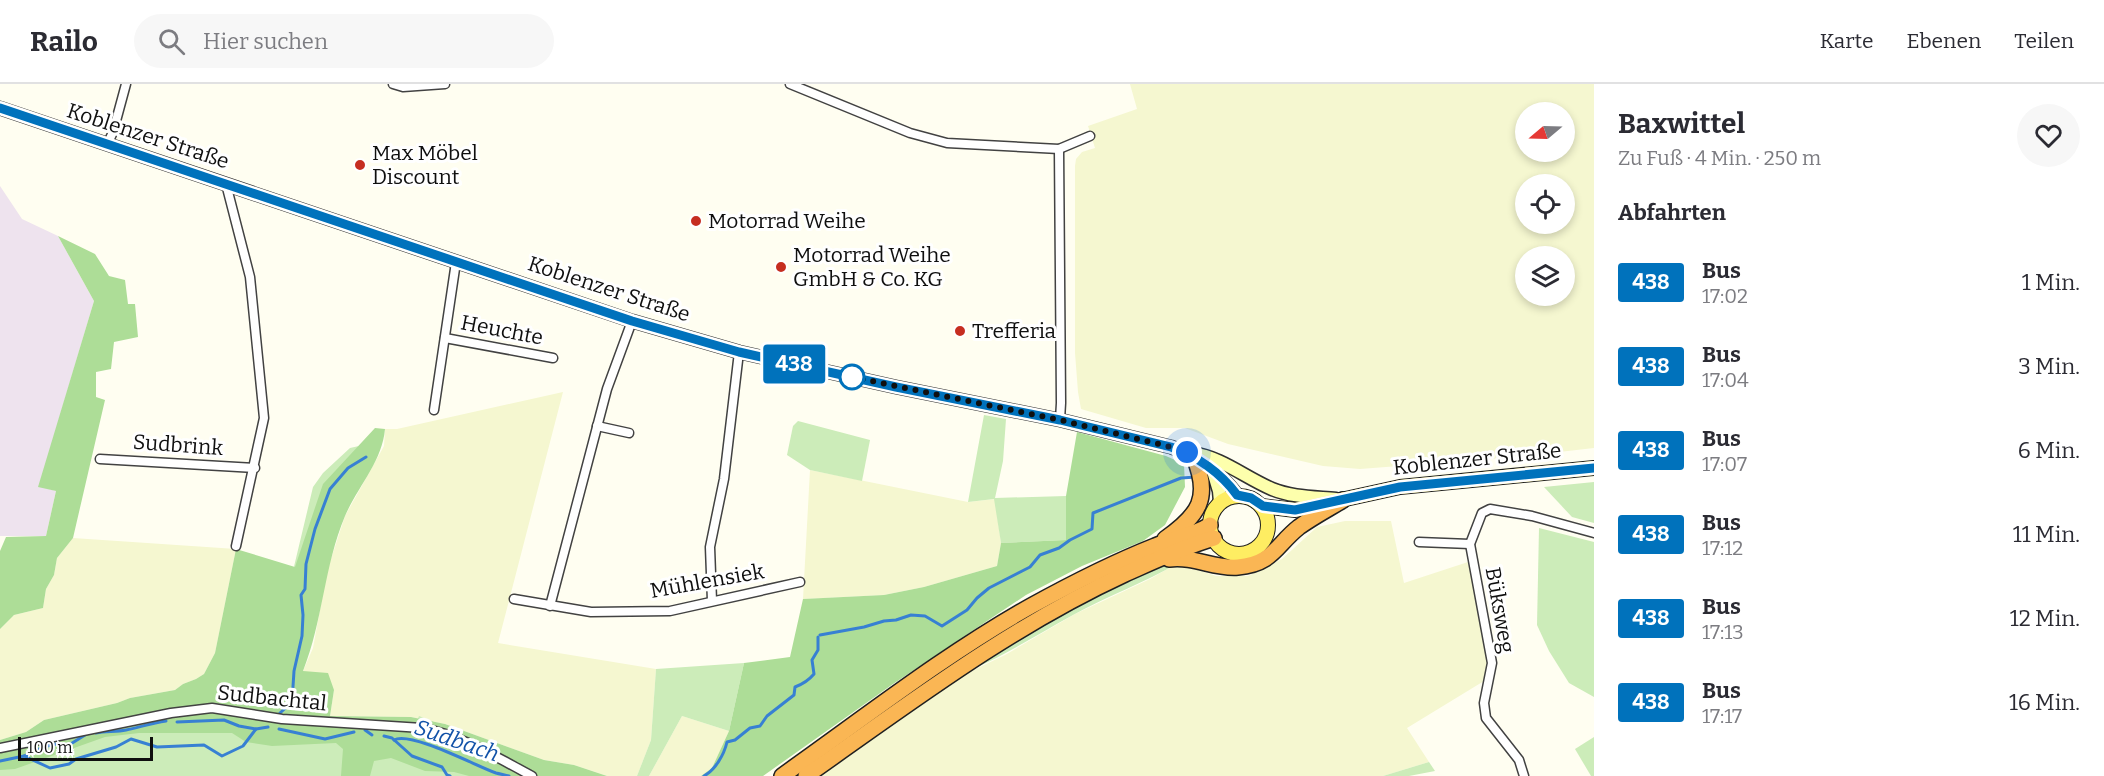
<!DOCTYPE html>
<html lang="de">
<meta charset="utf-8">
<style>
body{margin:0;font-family:Bitter,serif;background:#f7f7f7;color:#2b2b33;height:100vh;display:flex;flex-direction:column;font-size:22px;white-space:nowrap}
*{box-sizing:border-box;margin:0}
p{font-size:20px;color:#7c7c81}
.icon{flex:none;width:33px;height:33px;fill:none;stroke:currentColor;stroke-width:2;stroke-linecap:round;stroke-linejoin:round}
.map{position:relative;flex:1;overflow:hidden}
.drawer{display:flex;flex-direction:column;background:#fff;width:510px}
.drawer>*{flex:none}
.badge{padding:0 12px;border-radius:4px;font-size:21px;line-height:39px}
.needle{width:39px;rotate:251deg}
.buttons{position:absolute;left:1515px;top:18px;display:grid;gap:12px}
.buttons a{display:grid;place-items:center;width:60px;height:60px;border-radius:50%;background:#fff;box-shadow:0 3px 9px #0003;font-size:30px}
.scale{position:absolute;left:18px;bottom:15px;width:135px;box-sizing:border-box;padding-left:6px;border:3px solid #0f0f0f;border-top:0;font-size:16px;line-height:21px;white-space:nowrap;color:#0f0f0f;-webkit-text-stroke:4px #fff;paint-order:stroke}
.you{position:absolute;width:30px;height:30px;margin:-15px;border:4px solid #fff;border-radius:50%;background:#1a73e8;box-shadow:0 0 0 9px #1a73e833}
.map>.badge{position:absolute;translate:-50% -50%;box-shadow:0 0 0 3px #fff}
h2{padding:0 24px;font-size:22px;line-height:54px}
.round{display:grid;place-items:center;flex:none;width:63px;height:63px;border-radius:32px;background:#f7f7f7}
.summary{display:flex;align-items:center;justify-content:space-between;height:102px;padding:0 24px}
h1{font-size:28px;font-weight:700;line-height:45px}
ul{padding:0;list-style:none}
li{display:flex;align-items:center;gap:18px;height:84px;padding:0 24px}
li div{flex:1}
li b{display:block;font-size:22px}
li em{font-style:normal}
li .badge{min-width:66px;font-weight:700;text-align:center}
header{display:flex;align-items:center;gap:36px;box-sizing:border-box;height:84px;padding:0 30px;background:#fff;border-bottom:2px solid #e1e1e2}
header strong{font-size:28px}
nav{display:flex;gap:33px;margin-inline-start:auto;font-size:21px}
.search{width:420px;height:54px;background:#f7f7f7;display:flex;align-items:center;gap:15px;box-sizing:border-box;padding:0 21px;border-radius:33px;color:#7c7c81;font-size:22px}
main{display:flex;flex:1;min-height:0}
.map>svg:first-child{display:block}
</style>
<header>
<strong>Railo</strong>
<div class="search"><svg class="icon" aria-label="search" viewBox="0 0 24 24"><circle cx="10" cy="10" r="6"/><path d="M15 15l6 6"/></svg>Hier suchen</div>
<nav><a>Karte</a><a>Ebenen</a><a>Teilen</a></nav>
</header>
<main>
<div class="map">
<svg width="1594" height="692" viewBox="0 0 1594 692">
<rect width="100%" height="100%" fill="#fffef1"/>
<polygon fill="#eee3ee" points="0,102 22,135 58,152 94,217 39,402 56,407 46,452 0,452"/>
<g fill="#f5f7d0" fill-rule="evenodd">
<path d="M1130 0H1594V364L1516 373 1360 385 1323 382 1228 360 1185 344H1146L1081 325 1078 308 1075 269V82L1076 75 1082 68 1095 64 1088 42 1137 25ZM1526 28H1564V68H1526ZM1526 100H1564V140H1526ZM1526 172H1564V212H1526Z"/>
<polygon points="563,308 498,559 656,585 651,656 637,692 607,692 574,681 544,676 445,640 411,633 330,632 334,606 303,587 313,564 327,487 345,432 384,362 385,345 397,345"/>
<polygon points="810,386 968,418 995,415 1001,459 997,482 924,503 884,511 803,515"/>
<polygon points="1345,437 1391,437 1404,499 1468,478 1491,581 1484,597 1407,644 1429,678 1383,692 820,692 959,593 1005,571 1075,530 1150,495 1178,479 1216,492 1248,492 1282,475 1317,443"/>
<polygon points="73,454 236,465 215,569 204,590 196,595 183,600 175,606 130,614 117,619 44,636 26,648 0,656 0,545 14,531 43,524 46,505 54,491 57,474"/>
<polygon points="682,632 729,647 712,684 701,692 649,692"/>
</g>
<g fill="#ccecb9">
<polygon points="984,331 1006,335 1003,377 995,414 1066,412 1066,456 1001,459 994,415 968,418"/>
<polygon points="798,337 870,356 862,397 810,386 787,371 793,342"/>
<polygon points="381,357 357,389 275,633 414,644 419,632 570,692 0,692 0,668 186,611 292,491 313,403 323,389 350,364"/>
<polygon points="1594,398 1594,439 1572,433 1544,403"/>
<polygon points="1539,444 1594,458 1594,613 1569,599 1549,567 1537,541"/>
<path d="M1170 478 1178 479C1144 499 1107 512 1073 531 1040 549 1009 569 975 584 1035 542 1104 509 1170 478Z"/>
<polygon points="744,579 729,647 682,632 649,692 637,692 651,656 656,585"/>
<polygon points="1594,653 1594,692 1591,692 1575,665"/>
<polygon points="1429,678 1435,687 1409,692 1383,692"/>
</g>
<g fill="#addd97">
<polygon points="58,152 95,170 109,192 125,196 128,220 135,220 138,253 114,258 111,285 96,288 96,313 105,316 73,454 57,474 54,491 46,505 43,524 14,531 0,545 0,467 6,453 46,452 56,407 38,403 94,217"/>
<path d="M375 344 385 345C382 378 358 402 345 432 324 482 323 537 303 587L328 589 334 606 330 632 411 633 445 640 544 676 574 681 607 692H469L454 688 425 687 391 674 374 677 370 692H341L343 665 336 659 272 662 246 658 232 649H139L105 653 15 685 0 686V656L26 648 44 636 117 619 130 614 175 606 183 600 196 595 204 590 215 569 236 465 295 483 323 400Z"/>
<polygon points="1077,348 1166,372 1184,380 1185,403 1165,441 1143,457 1082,482 1026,511 893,600 763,692 701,692 712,684 729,647 744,579 790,573 803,515 884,511 924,503 997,482 1001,459 1066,456 1066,412"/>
</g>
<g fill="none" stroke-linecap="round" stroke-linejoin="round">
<g stroke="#3780d3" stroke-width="3">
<polyline points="820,551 864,543 884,537 896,536 911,531 925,532 942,542 967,526 977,514 989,504 1030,483 1040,471 1059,464 1070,456 1092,445 1093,429 1181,394 1196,393"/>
<polyline points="280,629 292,618 294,587 302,552 303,531 301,511 305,505 306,480 315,445 330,405 348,384 366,373"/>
<polyline points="177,638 224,636 239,642 256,645 268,643"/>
<polyline points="279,645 325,655 354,648"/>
<polyline points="365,646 372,651"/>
<path d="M96 649C106 647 116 648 126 646 140 643 152 639 166 637"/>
<polyline points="384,652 392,654 412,672 442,683 447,691 450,692"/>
<path d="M394 656C411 647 476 682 496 689 500 690 505 691 509 692"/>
<polyline points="24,672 41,664 54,660 69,661 85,651"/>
<polyline points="0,677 24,672 50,684 69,680 76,675 116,663 131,655 157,663 204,661 222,672 243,662 256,645"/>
<path d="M704 692C715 686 724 671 727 658L735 656 750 644 760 642 767 632 794 611 795 603C803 600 809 596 814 590L812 576 818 566V553"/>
</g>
<g stroke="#424242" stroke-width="11">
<g id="street">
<polyline points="393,0 403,3 445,0"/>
<polyline points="790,0 910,49 947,59 1059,65 1090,52"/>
<polyline points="107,61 113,48 126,0"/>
<polyline points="1059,65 1061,319 1060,336"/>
<polyline points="226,100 250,193 264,334 236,462"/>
<polyline points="445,254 553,274"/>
<polyline points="434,326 456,178"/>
<polyline points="597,342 629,349"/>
<polyline points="100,375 255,384"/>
<polyline points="1419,458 1470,460"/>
<polyline points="514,515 591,528 670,527 800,498"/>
<polyline points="712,517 710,463 724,395 739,268"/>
<polyline points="550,522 607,305 632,237"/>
<path d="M0 664 171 629 212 624 282 635 422 644C463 652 496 673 532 692"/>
<polyline points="1524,692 1519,676 1486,634 1484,619 1492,579 1470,460 1482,429 1490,425 1532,432 1594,449"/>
</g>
</g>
<g stroke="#313131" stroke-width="15">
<g id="secondary">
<path d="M0 24 632 237 739 268 896 303 1060 336 1171 363C1196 371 1221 389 1237 411"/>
<path d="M1192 369C1223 374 1244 393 1272 405 1291 413 1315 413 1336 415"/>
<polyline points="1213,387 1219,407 1220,418"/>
</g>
</g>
<g stroke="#202020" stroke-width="16">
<g id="primary">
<circle cx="1239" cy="441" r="29"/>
<polyline points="1262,422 1295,426 1400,403 1594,384"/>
</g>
</g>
<g stroke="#202020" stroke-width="18">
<g id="highway">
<path d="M1165 455C1199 431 1211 414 1194 373"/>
<path d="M1169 475C1196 472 1213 485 1238 483 1273 480 1276 461 1299 443 1313 433 1328 425 1343 416"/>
<path d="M782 692C864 634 944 571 1031 522 1071 500 1112 479 1155 462 1173 454 1193 452 1210 441"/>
<path d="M806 692C910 619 1010 543 1125 490 1154 477 1183 463 1214 454"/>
</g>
</g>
<use href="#street" stroke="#fff" stroke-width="8"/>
<use href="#secondary" stroke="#fdffac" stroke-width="12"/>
<use href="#primary" stroke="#feed62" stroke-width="14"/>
<use href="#highway" stroke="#fab654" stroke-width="15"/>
</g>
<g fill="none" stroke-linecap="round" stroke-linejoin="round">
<g stroke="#fff" stroke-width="14">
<path id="line" d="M0 24 632 237 739 268 896 303 1060 336 1171 363C1197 372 1221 389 1237 411L1251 414 1263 422 1295 426 1400 403 1594 384"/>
</g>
<use href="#line" stroke="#0072bc" stroke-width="9"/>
<polyline stroke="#0f0f0f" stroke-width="6" stroke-dasharray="0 10.8" points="852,293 1060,336 1171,363 1187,368"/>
</g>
<g fill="#c62e20" stroke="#fff" stroke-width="2">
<circle cx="360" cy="81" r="6"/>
<circle cx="696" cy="137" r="6"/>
<circle cx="781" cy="183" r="6"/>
<circle cx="960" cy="247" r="6"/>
</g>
<circle fill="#fff" stroke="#0072bc" stroke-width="3" cx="852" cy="293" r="12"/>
<g text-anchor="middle" stroke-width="6" stroke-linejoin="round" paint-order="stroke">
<g font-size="21" fill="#0f0f0f" stroke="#fff">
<text transform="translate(148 52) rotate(18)" y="7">Koblenzer Straße</text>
<text transform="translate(609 205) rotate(18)" y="7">Koblenzer Straße</text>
<text transform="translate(502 246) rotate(11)" y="7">Heuchte</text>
<text transform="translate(178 361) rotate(4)" y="7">Sudbrink</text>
<text transform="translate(1477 375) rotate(-6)" y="7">Koblenzer Straße</text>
<text transform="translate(707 497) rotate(-10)" y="7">Mühlensiek</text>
<text transform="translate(1500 526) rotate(80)" y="7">Büksweg</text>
<text transform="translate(272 614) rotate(6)" y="7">Sudbachtal</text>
</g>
<g font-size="21" fill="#0f0f0f" stroke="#fff" text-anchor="start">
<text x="372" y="76">Max Möbel<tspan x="372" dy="24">Discount</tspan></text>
<text x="708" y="144">Motorrad Weihe</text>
<text x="793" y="178">Motorrad Weihe<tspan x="793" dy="24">GmbH &amp; Co. KG</tspan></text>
<text x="972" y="254">Trefferia</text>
</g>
<g font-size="22" font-style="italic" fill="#1252a8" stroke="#fff">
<text transform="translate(457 656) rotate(19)" y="8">Sudbach</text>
</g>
</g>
</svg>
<div class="buttons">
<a><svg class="needle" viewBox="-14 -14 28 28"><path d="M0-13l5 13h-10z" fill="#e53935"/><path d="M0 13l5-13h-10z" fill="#7c7c81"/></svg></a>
<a><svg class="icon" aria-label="locate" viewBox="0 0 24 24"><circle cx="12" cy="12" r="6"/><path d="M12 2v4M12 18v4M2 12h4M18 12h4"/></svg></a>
<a><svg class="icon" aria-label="layers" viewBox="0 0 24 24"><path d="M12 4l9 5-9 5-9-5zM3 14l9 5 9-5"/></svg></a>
</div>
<div class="scale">100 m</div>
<div class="you" style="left:1187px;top:368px"></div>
<b class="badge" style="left:794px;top:280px;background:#0072bc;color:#fff">438</b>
</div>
<section class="drawer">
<div class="summary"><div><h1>Baxwittel</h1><p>Zu Fuß · 4 Min. · 250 m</p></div><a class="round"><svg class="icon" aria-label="heart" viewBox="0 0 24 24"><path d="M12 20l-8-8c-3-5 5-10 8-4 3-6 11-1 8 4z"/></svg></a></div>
<h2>Abfahrten</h2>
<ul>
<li><span class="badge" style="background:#0072bc;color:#fff">438</span><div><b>Bus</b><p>17:02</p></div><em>1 Min.</em></li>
<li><span class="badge" style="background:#0072bc;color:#fff">438</span><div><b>Bus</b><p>17:04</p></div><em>3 Min.</em></li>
<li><span class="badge" style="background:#0072bc;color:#fff">438</span><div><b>Bus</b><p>17:07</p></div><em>6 Min.</em></li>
<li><span class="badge" style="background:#0072bc;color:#fff">438</span><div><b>Bus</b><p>17:12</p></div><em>11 Min.</em></li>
<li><span class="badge" style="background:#0072bc;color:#fff">438</span><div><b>Bus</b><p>17:13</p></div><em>12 Min.</em></li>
<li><span class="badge" style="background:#0072bc;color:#fff">438</span><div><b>Bus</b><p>17:17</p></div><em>16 Min.</em></li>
</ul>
</section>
</main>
